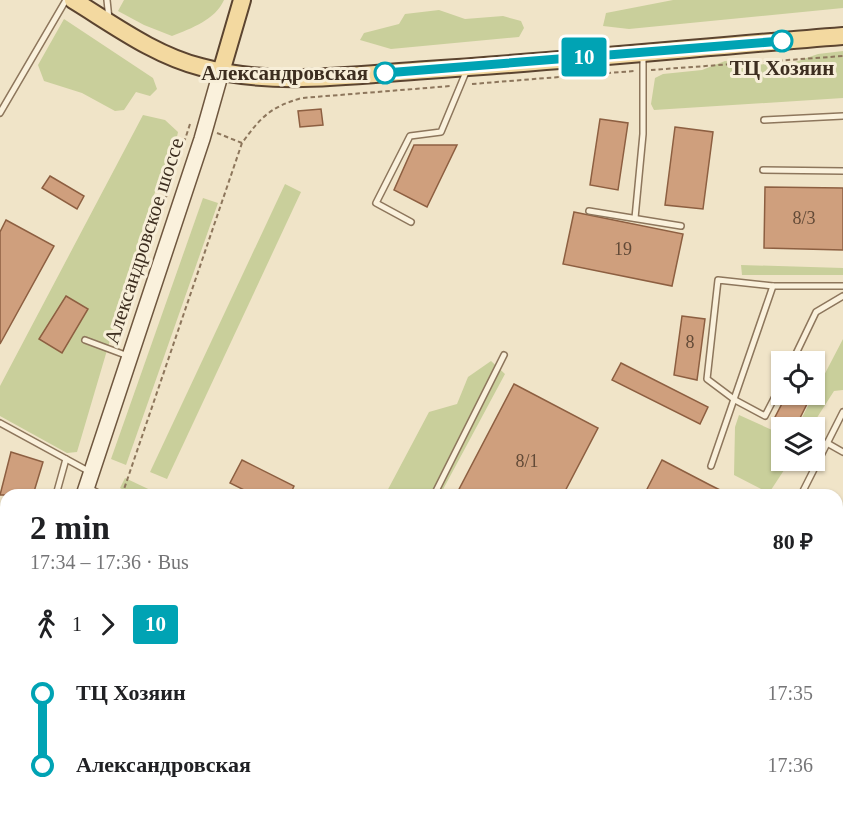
<!DOCTYPE html>
<meta charset="utf-8">
<style>
body{margin:0;font-family:Georgia,serif;background:#f2f2f2;color:#202124;height:100vh;display:flex;flex-direction:column;font-size:22px;white-space:nowrap}
*{box-sizing:border-box;margin:0}
p{font-size:20px;color:#757577}
.icon{flex:none;width:33px;height:33px;fill:none;stroke:currentColor;stroke-width:2;stroke-linecap:round;stroke-linejoin:round}
.map{position:relative;flex:1;overflow:hidden}
.panel{position:absolute;left:0px;top:489px;width:843px;height:324px;display:flex;flex-direction:column;background:#fff;border-radius:18px 18px 0 0;box-shadow:0 2px 4px #0004}
.panel>*{flex:none}
.badge{padding:0 12px;border-radius:4px;font-size:21px;line-height:39px}
.buttons{position:absolute;left:771px;top:351px;display:grid;gap:12px}
.buttons a{display:grid;place-items:center;width:54px;height:54px;border-radius:0px;background:#fff;box-shadow:0 2px 4px #0004;font-size:30px}
.map>.badge{position:absolute;translate:-50% -50%;box-shadow:0 0 0 3px #fff}
.legs{display:flex;align-items:center;gap:9px;height:66px;padding:0 30px;font-size:20px}
.legs p{margin-inline-start:auto}
.headline{display:flex;align-items:center;justify-content:space-between;height:102px;padding:0 30px}
h1{font-size:33px;font-weight:700;line-height:45px}
ul{padding:0 30px;list-style:none}
li{display:flex;align-items:center;gap:21px;height:72px;font-size:22px}
li i{display:grid;place-items:center;width:9px;height:100%;margin:0 8px;background:currentColor}
li i::after{content:'';width:15px;height:15px;margin:-8px;border:4px solid;border-radius:50%;background:#fff}
li p{margin-inline-start:auto}
li:first-child i{background:linear-gradient(#0000 50%,currentColor 0)}
li:last-child i{background:linear-gradient(currentColor 50%,#0000 0)}
.map>svg:first-child{display:block}
</style>
<div class="map">
<svg width="843" height="813" viewBox="0 0 843 813">
<rect width="100%" height="100%" fill="#f0e4c8"/>
<g fill="#c9cf9b">
<path d="M124 0H224C215 20 192 28 172 36L144 25 118 11Z"/>
<polygon points="673,0 843,0 843,8 629,29 603,26 606,13"/>
<polygon points="439,10 465,19 503,16 521,21 524,28 519,37 391,49 360,40 364,33 399,24 405,14"/>
<polygon points="64,19 153,78 157,89 150,96 136,92 124,110 115,111 82,93 44,81 38,65"/>
<polygon points="843,51 843,98 654,110 651,104 655,78 663,74 702,70 725,61 752,65 795,62 818,54"/>
<polygon points="143,115 165,120 178,132 175,146 161,175 146,218 77,452 67,453 0,416 0,386"/>
<polygon points="285,184 301,192 167,479 150,472"/>
<polygon points="203,198 218,203 126,465 111,459"/>
<polygon points="741,265 843,268 843,275 742,275"/>
<polygon points="843,339 843,390 834,391 811,427 797,427"/>
<polygon points="491,361 505,374 440,495 385,495 429,412 457,404 468,377"/>
<polygon points="739,415 781,434 782,460 790,461 769,493 734,475 735,427"/>
<polygon points="125,478 161,495 133,495 120,488"/>
</g>
<g fill="#cf9f7d" stroke="#8d5f41" stroke-width="1.5">
<polygon points="321,109 323,125 300,127 298,111"/>
<polygon points="600,119 628,123 618,190 590,185"/>
<polygon points="675,127 713,132 703,209 665,205"/>
<polygon points="414,145 457,145 427,207 394,190"/>
<polygon points="50,176 84,196 77,209 42,188"/>
<polygon points="765,187 843,188 843,250 764,248"/>
<polygon points="574,212 683,234 672,286 563,264"/>
<polygon points="6,220 54,246 0,344 0,232"/>
<polygon points="66,296 88,309 62,353 39,339"/>
<polygon points="682,316 705,319 697,380 674,375"/>
<polygon points="621,363 708,407 700,424 612,380"/>
<polygon points="514,384 598,428 563,495 456,495"/>
<polygon points="787,394 812,394 795,428 786,428 773,421"/>
<polygon points="11,452 43,462 33,495 0,495"/>
<polygon points="242,460 294,486 290,495 254,495 230,483"/>
<polygon points="662,460 710,485 730,495 644,495"/>
</g>
<g fill="none" stroke-linecap="round" stroke-linejoin="round">
<g stroke="#8d765c" stroke-width="8">
<g id="lane">
<polyline points="107,0 109,19"/>
<polyline points="0,113 66,0"/>
<polyline points="764,120 843,116"/>
<polyline points="763,170 843,171"/>
<polyline points="589,211 681,226"/>
<polyline points="635,218 643,134 643,56"/>
<polyline points="411,222 376,203 410,136 441,132 466,72"/>
<polyline points="773,286 718,280 707,379 735,400 765,416 782,383"/>
<polyline points="85,340 128,356"/>
<polyline points="792,362 816,312 843,296"/>
<polyline points="0,423 90,472"/>
<polyline points="827,443 843,452"/>
<polyline points="711,466 773,286 843,286"/>
<polyline points="87,487 102,495"/>
<polyline points="56,495 66,459"/>
<polyline points="434,495 504,355"/>
<polyline points="801,495 843,412"/>
<polyline points="0,568 6,572"/>
<polyline points="0,694 6,696"/>
<polyline points="150,807 162,813"/>
<polyline points="438,807 441,813"/>
<polyline points="533,813 536,807"/>
</g>
</g>
<g stroke="#6f573f" stroke-width="18">
<g id="secondary">
<polyline points="84,495 202,139 221,72"/>
<polyline points="0,751 6,732"/>
</g>
</g>
<g stroke="#5b4430" stroke-width="20">
<g id="primary">
<path d="M73 0C114 25 154 55 201 67 274 87 352 75 427 70 566 61 704 47 843 36"/>
<polyline points="221,72 242,0"/>
</g>
</g>
<g stroke="#8d765c" stroke-width="2" stroke-dasharray="4.5 3" stroke-linecap="butt">
<polyline points="651,70 843,56"/>
<polyline points="472,84 634,71"/>
<polyline points="217,133 242,143"/>
<polyline points="177,164 190,124"/>
<polyline points="146,232 167,195"/>
<path d="M122 495 242 143C261 117 270 107 302 98L451 86"/>
<polyline points="18,813 20,807"/>
</g>
<use href="#lane" stroke="#faf1dc" stroke-width="5"/>
<use href="#secondary" stroke="#faf1dc" stroke-width="15"/>
<use href="#primary" stroke="#f3d9a0" stroke-width="16"/>
</g>
<g fill="none" stroke-linecap="round" stroke-linejoin="round">
<g stroke="#fff" stroke-width="14">
<polyline id="line-1" points="385,73 782,41"/>
</g>
<use href="#line-1" stroke="#00a3b4" stroke-width="9"/>
</g>
<g fill="#fff" stroke="#00a3b4" stroke-width="3">
<circle cx="782" cy="41" r="10"/>
<circle cx="385" cy="73" r="10"/>
</g>
<g text-anchor="middle" stroke-width="6" stroke-linejoin="round" paint-order="stroke">
<g font-size="18" fill="#624a37">
<text x="804" y="224">8/3</text>
<text x="623" y="255">19</text>
<text x="690" y="348">8</text>
<text x="527" y="467">8/1</text>
</g>
<g font-size="21" font-weight="bold" fill="#3d2e20" stroke="#f7eed8">
<text x="782" y="75">ТЦ Хозяин</text>
<text x="368" y="80" text-anchor="end">Александровская</text>
</g>
<g font-size="21" fill="#3d2e20" stroke="#f7eed8">
<text transform="translate(144 241) rotate(-72)" y="7">Александровское шоссе</text>
</g>
</g>
</svg>
<div class="buttons">
<a><svg class="icon" aria-label="locate" viewBox="0 0 24 24"><circle cx="12" cy="12" r="6"/><path d="M12 2v4M12 18v4M2 12h4M18 12h4"/></svg></a>
<a><svg class="icon" aria-label="layers" viewBox="0 0 24 24"><path d="M12 4l9 5-9 5-9-5zM3 14l9 5 9-5"/></svg></a>
</div>
<b class="badge" style="left:584px;top:57px;background:#00a3b4;color:#fff">10</b>
<section class="panel">
<div class="headline"><div><h1>2 min</h1><p>17:34 – 17:36 · Bus</p></div><b>80 ₽</b></div>
<div class="legs"><svg class="icon" aria-label="walk" viewBox="0 0 24 24"><circle cx="13" cy="4" r="2"/><path d="M13 8l-2 6 4 7M11 14l-3 7M7 12l3-4h3l4 4"/></svg>1<svg class="icon" aria-label="forward" viewBox="0 0 24 24"><path d="M9 5l7 7-7 7"/></svg><b class="badge" style="background:#00a3b4;color:#fff">10</b></div>
<ul>
<li><i style="color:#00a3b4"></i><b>ТЦ Хозяин</b><p>17:35</p></li>
<li><i style="color:#00a3b4"></i><b>Александровская</b><p>17:36</p></li>
</ul>
</section>
</div>
